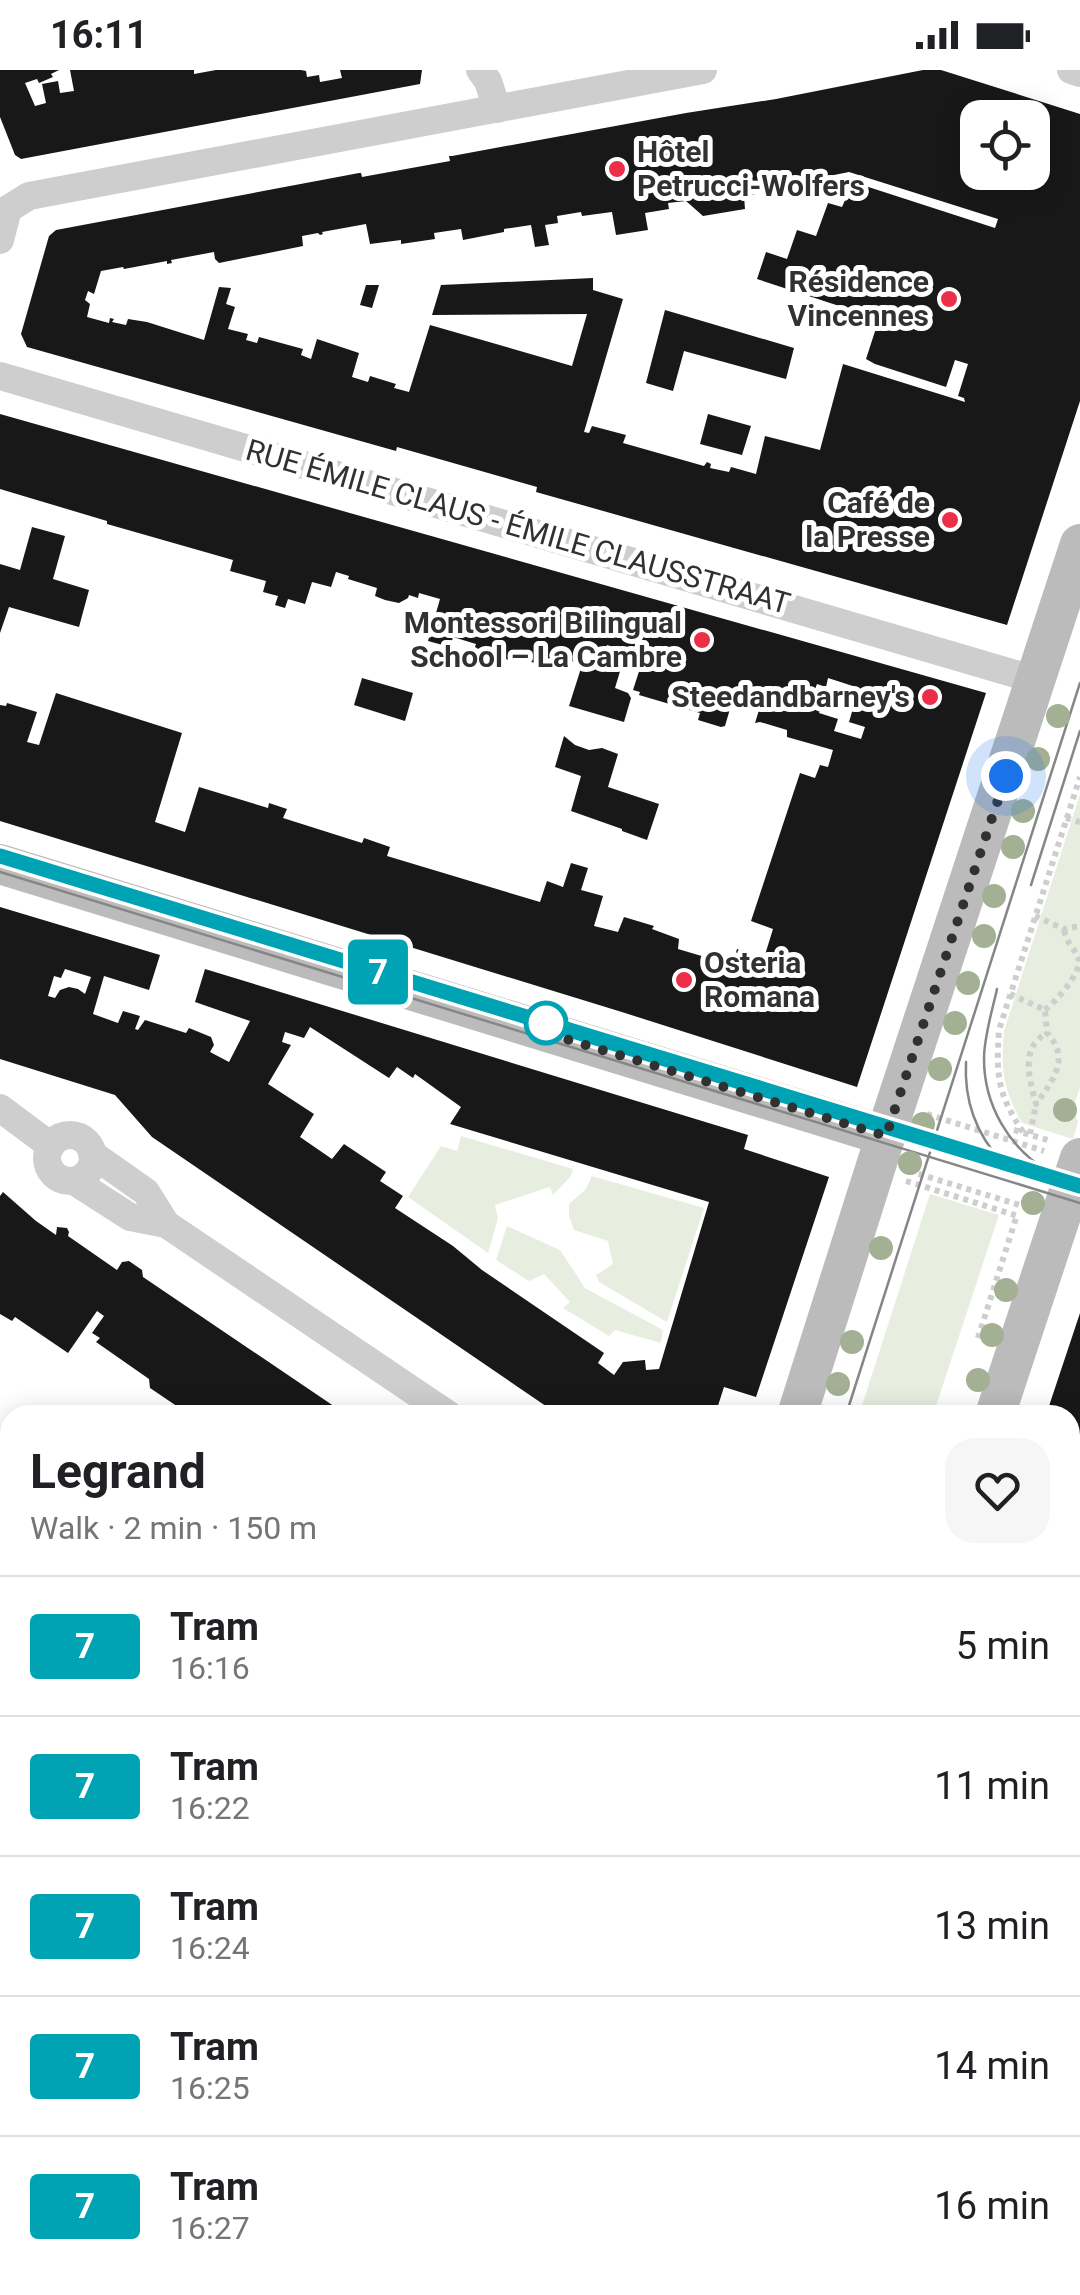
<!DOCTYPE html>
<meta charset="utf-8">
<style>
body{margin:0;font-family:Roboto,sans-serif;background:#f6f6f6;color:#202124;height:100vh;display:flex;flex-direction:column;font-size:38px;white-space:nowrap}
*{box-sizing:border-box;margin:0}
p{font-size:32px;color:#757577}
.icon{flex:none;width:55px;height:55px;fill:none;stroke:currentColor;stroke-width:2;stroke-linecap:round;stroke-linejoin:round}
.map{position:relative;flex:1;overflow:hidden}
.side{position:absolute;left:0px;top:1335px;width:1080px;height:890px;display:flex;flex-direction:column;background:#fff;border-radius:30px 30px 0 0;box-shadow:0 5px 25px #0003}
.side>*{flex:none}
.badge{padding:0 20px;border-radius:8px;font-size:35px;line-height:65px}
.tools{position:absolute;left:960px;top:30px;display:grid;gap:20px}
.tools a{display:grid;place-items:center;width:90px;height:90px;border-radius:20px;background:#fff;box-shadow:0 5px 25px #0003;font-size:50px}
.you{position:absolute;width:50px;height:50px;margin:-25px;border:8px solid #fff;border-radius:50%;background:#1a73e8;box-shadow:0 0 0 15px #1a73e833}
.map>.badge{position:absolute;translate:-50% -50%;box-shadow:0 0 0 5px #fff}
.round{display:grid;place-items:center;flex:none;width:105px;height:105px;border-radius:30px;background:#f6f6f6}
.head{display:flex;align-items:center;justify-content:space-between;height:170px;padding:0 30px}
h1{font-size:48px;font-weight:700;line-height:75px}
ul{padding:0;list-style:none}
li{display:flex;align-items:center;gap:30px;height:140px;padding:0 30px;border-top:2px solid #e0e0e0}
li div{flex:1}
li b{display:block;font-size:38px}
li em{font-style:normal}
li .badge{min-width:110px;font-weight:700;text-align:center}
.status{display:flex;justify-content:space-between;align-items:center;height:70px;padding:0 50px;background:#fff;direction:ltr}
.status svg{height:28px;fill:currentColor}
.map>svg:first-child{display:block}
</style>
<div class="status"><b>16:11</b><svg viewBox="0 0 49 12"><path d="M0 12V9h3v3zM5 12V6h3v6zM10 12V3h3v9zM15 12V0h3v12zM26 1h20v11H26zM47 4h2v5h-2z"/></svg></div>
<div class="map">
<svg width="1080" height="2225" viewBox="0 0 1080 2225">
<rect width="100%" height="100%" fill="#fff"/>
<g fill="#e8eedf">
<path d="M1080 724V1017L1073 1039 1078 1052 1073 1069 1022 1053C1002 1017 1001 1001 1004 961Z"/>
<polygon points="461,1066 573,1099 570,1107 553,1125 550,1117 495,1135 498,1148 488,1183 408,1127 441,1076 457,1081"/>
<polygon points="592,1106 704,1138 667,1252 599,1212 596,1205 613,1194 608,1171 574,1160 569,1146 569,1134 586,1119"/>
<polygon points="930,1124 999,1145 933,1345 859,1345"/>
<polygon points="507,1156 560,1180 585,1218 663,1260 661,1273 615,1260 609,1266 563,1238 570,1232 544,1204 529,1211 496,1190"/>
<polygon points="0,1406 10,1409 10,2215 1070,2215 1070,1719 1080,1722 1080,2225 0,2225"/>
</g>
<g fill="#181818" fill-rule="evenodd">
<polygon points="0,0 59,0 51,4 53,7 39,13 37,9 25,13 35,36 46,33 42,14 58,11 60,23 74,21 70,0 194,0 194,4 216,0 301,0 306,1 307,7 319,5 320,12 342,8 340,0 422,0 420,14 21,89 15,85 0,47"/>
<path d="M923 0H941L1080 44V331L1007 555 536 422 537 417 397 377 396 381 27 277 21 264 49 166 56 160 359 103H361L362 107 450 91 449 86H452L686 43 776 29ZM978 48H1032V102H978ZM849 102 998 149 995 158 853 112 842 137 828 133 816 166 797 160 787 189 766 182 757 209 879 249 866 289 875 294 946 317 955 290 968 294 958 326 964 328 965 332 843 294 820 380 765 366 756 404 731 397 729 402 710 398 711 394 707 392 704 396 623 373 626 365 592 356 589 363 584 362 623 229 593 220V208L441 215 432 245 587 244 572 296 430 255 409 322 394 318 396 314 370 306 368 312 352 307 359 283 317 269 311 289 301 285 303 279 259 267 257 273 246 270 248 264 228 259 235 237 226 234 231 218 219 217 204 270 147 252 128 249 126 255 112 252 114 249 110 248 109 253 87 247 90 234 85 230 88 221 94 224 101 201 123 197 124 199 167 191V194L172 193 171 190 214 182 215 189 219 193 303 176 302 166 318 163 320 165 323 164 322 162 366 154 370 174 401 170V174L435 169 434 163 461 159 463 170 504 162V159L531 155 535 177 549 175 545 155 558 153 557 146 581 142 582 146 612 142 616 165 648 160 645 143 669 139 668 133 686 131 703 146 745 139 744 126 761 123 759 114 799 106 801 120 821 115 819 108Z"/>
<polygon points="366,215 379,215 372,238 360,235"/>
<polygon points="665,240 794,278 786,309 684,281 673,321 646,313"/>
<path d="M0 344 986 623 857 1017 625 943 0 751V635L6 636 7 633 37 642 27 672 39 675 56 623 182 663 155 752 185 762 199 717 268 738 269 733 287 739 283 748 362 773 364 768 390 777 387 786 540 832 547 811 563 817 571 793 588 798 581 820 603 826 594 856 618 862 624 847 654 856 652 859 679 869 678 879 705 887 707 879 734 889 737 879 764 888 773 859 751 851 800 703 815 708 820 695 828 697 833 680 787 667V660L760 652 755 653 759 640 732 632 725 656 721 657 698 650 700 643 639 625 640 622 633 620 644 586 607 575 605 580 611 584 610 589 619 593 621 598 615 618 628 623 631 628 624 652 569 636 582 595 569 590 568 594 551 590 549 597 521 589 520 593 474 580 476 574 453 567 450 577 428 571 440 529 419 523 418 528 409 525 408 528 399 533 385 530 375 526 377 518 348 509 349 506 336 502 331 517 312 512 305 534 288 529 285 538 275 535 278 526 263 522 266 511 230 501 233 490 107 454V451L0 419ZM828 608 859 618 849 652 865 657 861 669 834 661 838 649 819 643 824 629 813 625 817 614 826 617Z"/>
<polygon points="708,344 751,356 742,385 700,374"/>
<polygon points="32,457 65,466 53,509 89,520 79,557 9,537 0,563 0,494 20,500"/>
<polygon points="362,608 413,623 405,651 354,635"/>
<polygon points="564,666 575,675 589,680 602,678 618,684 608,717 659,734 647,770 622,761 622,759 571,741 581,706 555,697"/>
<path d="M0 837 160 885 149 920 104 906 93 944 118 953 123 941 140 946 135 959 138 960 145 950 186 963 189 958 211 967 214 975 210 982 229 992 250 951 195 932 205 899 748 1065 744 1079 829 1107 756 1327 724 1317 715 1345H559L152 1067 115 1025 0 989ZM65 899 91 907 85 924 78 919 69 917 60 920 55 928 48 926 54 906 61 908ZM310 957 389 1008 397 997 413 1008 415 1004 461 1037 450 1054 709 1132 659 1299 646 1300 645 1290 623 1292 614 1305 598 1293 604 1283 482 1200 453 1176 395 1138 403 1126 380 1111 386 1102 344 1074 332 1089 300 1067 314 1044 268 1014 291 975 282 972 285 962 304 968Z"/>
<polygon points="3,1122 36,1151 56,1165 57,1157 67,1158 69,1162 68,1166 117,1200 122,1192 129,1191 142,1200 143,1207 347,1345 185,1345 187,1343 150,1318 149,1309 96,1272 100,1268 92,1263 104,1246 97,1241 68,1283 15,1247 12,1251 0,1244 0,1126"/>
<polygon points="1080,1243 1080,1463 1070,1471 1070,1345 1046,1345"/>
<polygon points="261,2215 319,2215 332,2225 253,2225"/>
</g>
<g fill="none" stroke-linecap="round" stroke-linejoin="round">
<g stroke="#cecece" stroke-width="6" stroke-dasharray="5 5" stroke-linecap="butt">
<polyline points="1066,748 1080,752"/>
<polyline points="1035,846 1064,859 1080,856"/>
<path d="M1010 924 1045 940 1047 963C1071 989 1053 1010 1036 1034 1030 1011 1019 977 1047 963"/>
<path d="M1045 940C1056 931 1080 905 1079 890 1076 879 1066 874 1064 859"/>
<polyline points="927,1044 1044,1081"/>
<polyline points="1014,1060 1051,1071"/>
<path d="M1023 1062C997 1023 996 1005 999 960L1080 707"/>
<polyline points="1030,1064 1036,1034"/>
<polyline points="909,1101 1026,1137"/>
<polyline points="906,1111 1018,1146"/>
<polyline points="978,1268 1017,1145"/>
<polyline points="0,1569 10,1573"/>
<polyline points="1070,1844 1080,1865"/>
<polyline points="1070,1918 1080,1916"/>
<polyline points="0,2097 10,2090"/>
<polyline points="9,2225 12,2215"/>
</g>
<polyline stroke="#cecece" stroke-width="14" points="178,2215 192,2225"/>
<g stroke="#cecece" stroke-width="28">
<polyline points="480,0 488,11 497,39"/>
<polyline points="1071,0 1080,3"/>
<polyline points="8,139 29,126 703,0"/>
<polyline points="0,170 8,139"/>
<polyline points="0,306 1036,610"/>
<polyline points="0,1038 51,1076"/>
<circle cx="70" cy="1088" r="23"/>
<polyline points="92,1084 146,1122 166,1154"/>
<polyline points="74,1111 130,1147 166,1154 449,1345"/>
<polyline points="1070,1531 1080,1548"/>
<polyline points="1070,2127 1080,2134"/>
</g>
<g stroke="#bbb" stroke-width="40">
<polyline points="0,794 886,1066"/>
<polyline points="797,1345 888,1058 1080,474"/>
<polyline points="995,1345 1080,1088"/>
<polyline points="1070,1634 1080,1638"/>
<polyline points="1070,1676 1080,1679"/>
<polyline points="0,1759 10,1762"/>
</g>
<g stroke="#868686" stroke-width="2.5">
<polyline points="0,786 1080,1116"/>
<polyline points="0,802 1080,1133"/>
<polyline points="1031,815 1080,661"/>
<path d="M997 919C992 942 984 966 984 989 984 1035 1009 1078 1048 1101"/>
<path d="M966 992C964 1030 976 1064 1002 1092"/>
<polyline points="846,1345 1080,613"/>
</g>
</g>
<g fill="#a3b094">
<circle cx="1058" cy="646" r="12"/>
<circle cx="1038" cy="689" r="12"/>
<circle cx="1023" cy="741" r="12"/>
<circle cx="1013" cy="777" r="12"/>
<circle cx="994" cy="826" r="12"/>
<circle cx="984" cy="866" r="12"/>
<circle cx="968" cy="913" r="12"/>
<circle cx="955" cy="953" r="12"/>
<circle cx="940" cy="999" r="12"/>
<circle cx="1065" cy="1040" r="12"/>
<circle cx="923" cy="1054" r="12"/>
<circle cx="910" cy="1093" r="12"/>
<circle cx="1033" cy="1133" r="12"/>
<circle cx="881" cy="1178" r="12"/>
<circle cx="1006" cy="1220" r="12"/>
<circle cx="992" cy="1265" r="12"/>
<circle cx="852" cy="1272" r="12"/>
<circle cx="978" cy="1310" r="12"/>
<circle cx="838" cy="1314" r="12"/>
</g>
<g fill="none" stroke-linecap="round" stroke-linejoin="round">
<g stroke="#fff" stroke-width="22">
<polyline id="line" points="0,786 1080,1116"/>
</g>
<use href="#line" stroke="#00a3b4" stroke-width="15"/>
<polyline stroke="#313131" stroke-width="10" stroke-dasharray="0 18" points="546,953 543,962 886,1066 1006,706"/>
</g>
<g fill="#ed2e48" stroke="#fff" stroke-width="4">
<circle cx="617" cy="99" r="10"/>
<circle cx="949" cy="229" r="10"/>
<circle cx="950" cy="450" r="10"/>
<circle cx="702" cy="570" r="10"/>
<circle cx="930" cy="627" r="10"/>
<circle cx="684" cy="910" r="10"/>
</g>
<circle fill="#fff" stroke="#00a3b4" stroke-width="5" cx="546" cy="953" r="20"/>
<g text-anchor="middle" stroke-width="10" stroke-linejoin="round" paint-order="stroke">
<g font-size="30" font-weight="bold" fill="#313131" stroke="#fff" text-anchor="end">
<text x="637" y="92" text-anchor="start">Hôtel<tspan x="637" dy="34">Petrucci-Wolfers</tspan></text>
<text x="929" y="222">Résidence<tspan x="929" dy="34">Vincennes</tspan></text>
<text x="930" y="443">Café de<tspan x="930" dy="34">la Presse</tspan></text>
<text x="682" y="563">Montessori Bilingual<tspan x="682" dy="34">School – La Cambre</tspan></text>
<text x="910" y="637">Steedandbarney's</text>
<text x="704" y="903" text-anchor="start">Osteria<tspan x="704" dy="34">Romana</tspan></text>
</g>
<g font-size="30" fill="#313131" stroke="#fff">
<text transform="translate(518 457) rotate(16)" y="10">RUE ÉMILE CLAUS - ÉMILE CLAUSSTRAAT</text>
</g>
</g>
</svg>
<div class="tools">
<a><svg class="icon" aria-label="locate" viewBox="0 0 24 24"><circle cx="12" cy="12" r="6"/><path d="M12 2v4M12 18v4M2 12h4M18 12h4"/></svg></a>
</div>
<div class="you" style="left:1006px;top:706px"></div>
<b class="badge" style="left:378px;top:902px;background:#00a3b4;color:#fff">7</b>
<section class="side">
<div class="head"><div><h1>Legrand</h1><p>Walk · 2 min · 150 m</p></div><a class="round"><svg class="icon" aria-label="heart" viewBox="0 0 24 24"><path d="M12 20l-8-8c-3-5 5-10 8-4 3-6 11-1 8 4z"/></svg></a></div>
<ul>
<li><span class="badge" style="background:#00a3b4;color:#fff">7</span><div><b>Tram</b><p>16:16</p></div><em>5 min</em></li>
<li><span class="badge" style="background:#00a3b4;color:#fff">7</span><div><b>Tram</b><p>16:22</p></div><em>11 min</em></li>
<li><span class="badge" style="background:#00a3b4;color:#fff">7</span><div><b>Tram</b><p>16:24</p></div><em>13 min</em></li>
<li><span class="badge" style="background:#00a3b4;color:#fff">7</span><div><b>Tram</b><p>16:25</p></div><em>14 min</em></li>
<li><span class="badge" style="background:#00a3b4;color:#fff">7</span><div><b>Tram</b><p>16:27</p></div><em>16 min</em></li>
</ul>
</section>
</div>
